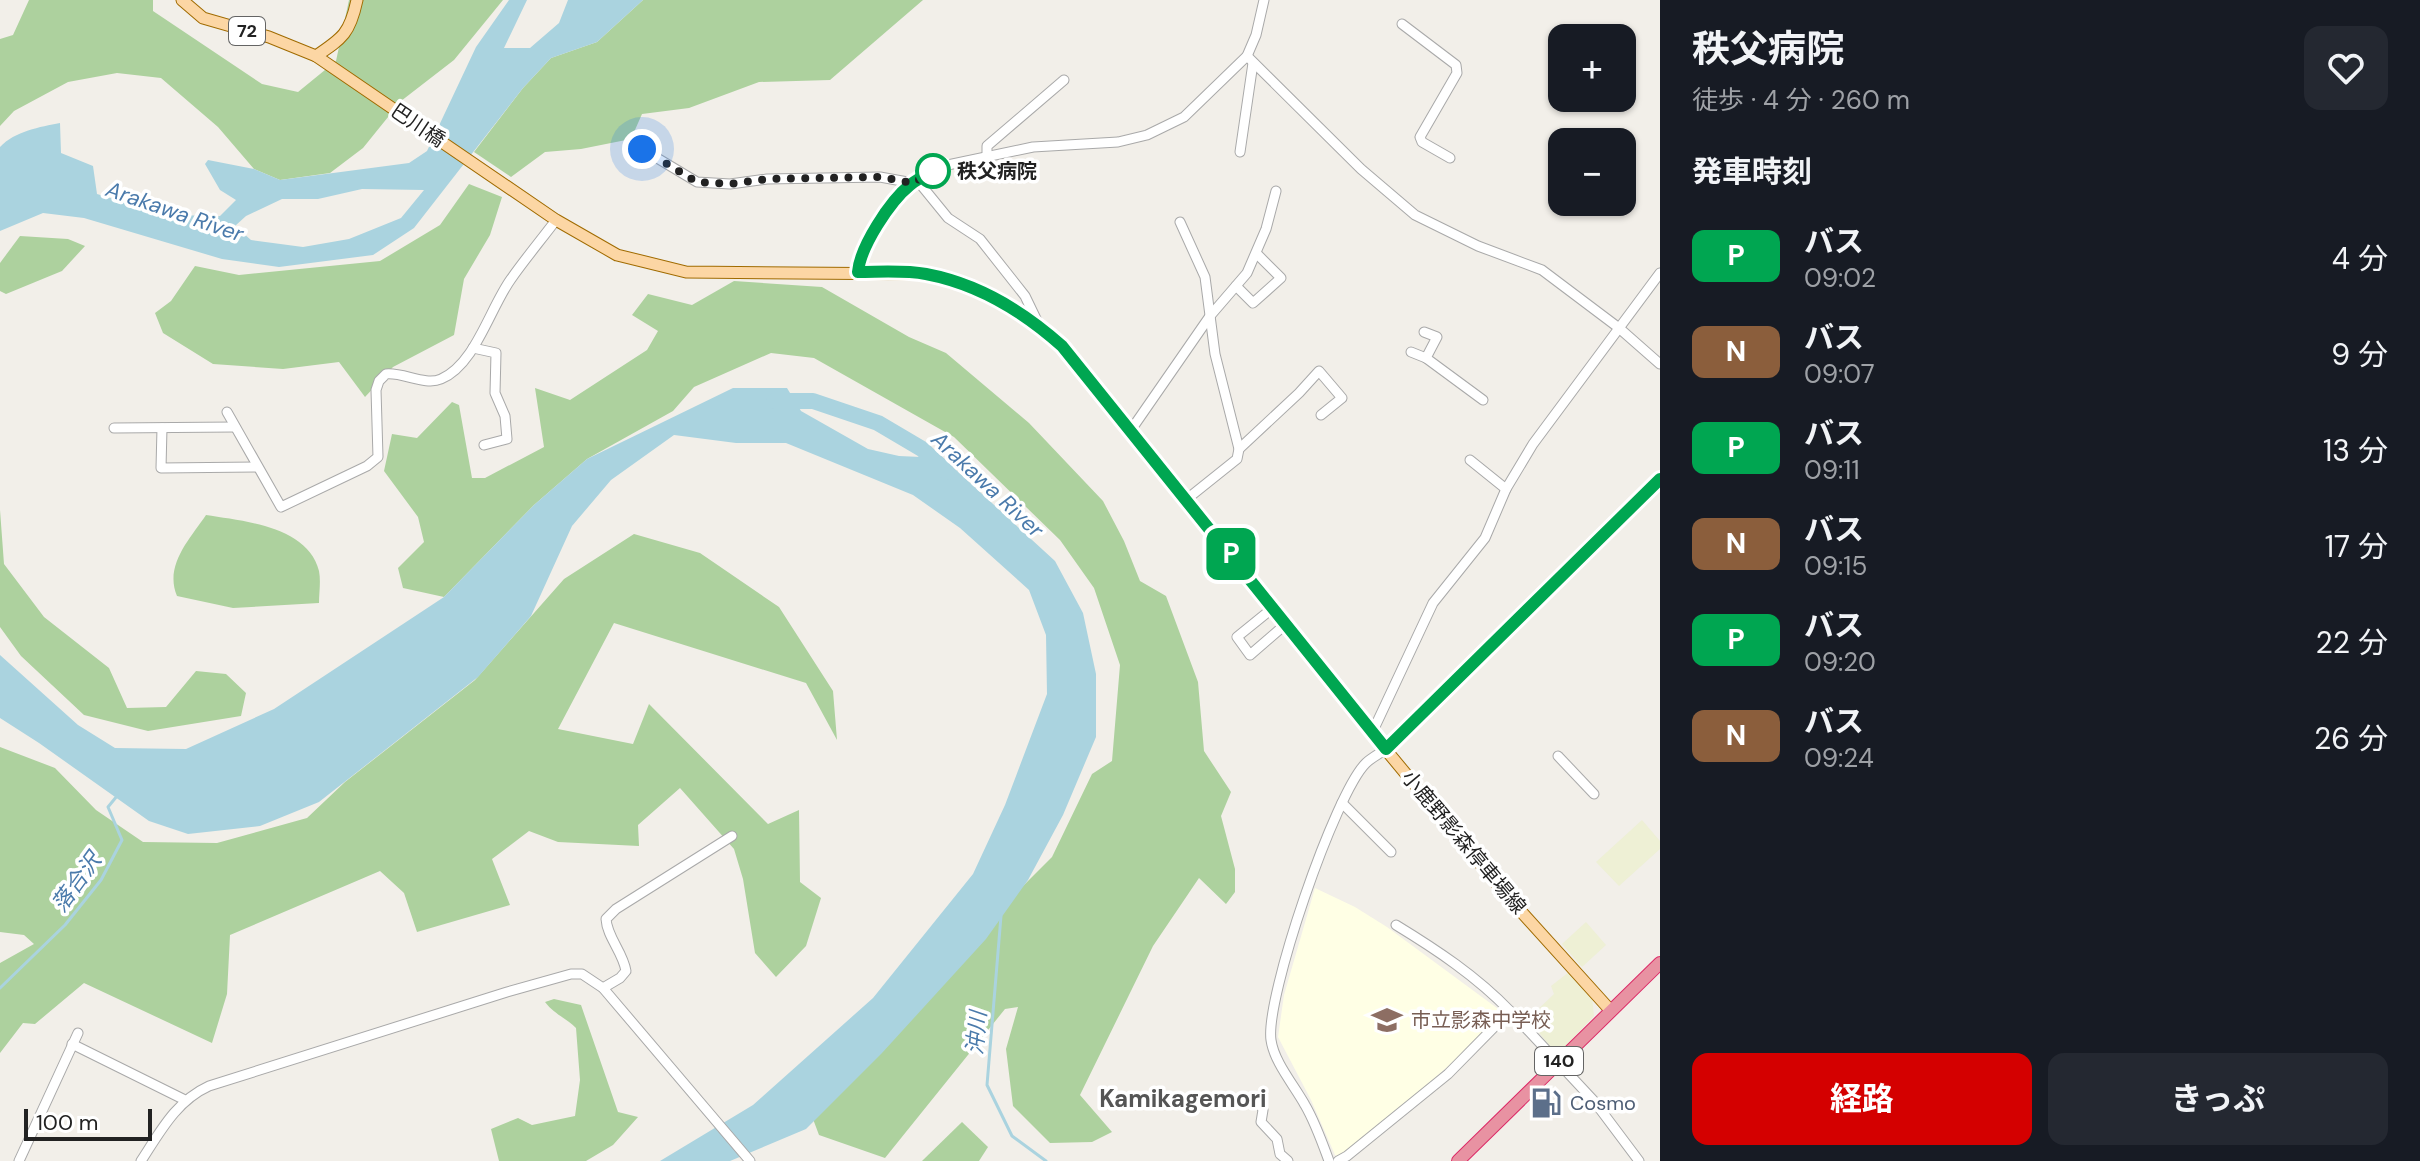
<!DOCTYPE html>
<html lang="ja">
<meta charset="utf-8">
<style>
body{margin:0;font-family:"DM Sans","Noto Sans JP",sans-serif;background:#242831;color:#f1f3f6;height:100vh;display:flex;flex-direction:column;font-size:30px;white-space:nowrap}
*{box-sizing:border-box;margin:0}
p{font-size:26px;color:#9ea1a6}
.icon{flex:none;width:44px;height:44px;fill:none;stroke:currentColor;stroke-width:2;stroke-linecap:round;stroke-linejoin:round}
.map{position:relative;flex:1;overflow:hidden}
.sheet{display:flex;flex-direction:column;background:#171b24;width:760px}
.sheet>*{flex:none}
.badge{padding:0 16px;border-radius:12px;font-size:28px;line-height:52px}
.buttons{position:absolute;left:1548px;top:24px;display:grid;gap:16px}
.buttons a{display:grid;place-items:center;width:88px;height:88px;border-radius:16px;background:#171b24;box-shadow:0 2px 6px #0004;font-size:40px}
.scale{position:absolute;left:24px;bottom:20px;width:128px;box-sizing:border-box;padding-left:8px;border:4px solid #222;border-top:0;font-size:22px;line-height:28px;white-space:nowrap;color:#222;-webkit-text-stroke:6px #fff;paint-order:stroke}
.you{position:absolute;width:40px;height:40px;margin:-20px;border:6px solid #fff;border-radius:50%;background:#1a73e8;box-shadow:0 0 0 12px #1a73e833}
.map>.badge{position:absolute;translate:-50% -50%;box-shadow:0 0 0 4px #fff}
h2{padding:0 32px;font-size:30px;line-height:72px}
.round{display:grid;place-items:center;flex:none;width:84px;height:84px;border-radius:16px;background:#242831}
.overview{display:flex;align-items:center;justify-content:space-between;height:136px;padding:0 32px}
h1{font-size:38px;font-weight:700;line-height:60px}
.action{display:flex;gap:16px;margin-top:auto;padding:16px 32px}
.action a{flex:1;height:92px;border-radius:16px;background:#d40000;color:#fff;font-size:32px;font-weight:700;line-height:92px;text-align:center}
.action a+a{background:#242831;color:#f1f3f6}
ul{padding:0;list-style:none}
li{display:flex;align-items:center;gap:24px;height:96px;padding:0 32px}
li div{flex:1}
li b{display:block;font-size:30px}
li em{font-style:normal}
li .badge{min-width:88px;font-weight:700;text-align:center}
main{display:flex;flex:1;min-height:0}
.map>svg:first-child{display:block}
</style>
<main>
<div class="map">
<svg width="1660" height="1161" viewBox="0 0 1660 1161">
<rect width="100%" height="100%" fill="#f2efe9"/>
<polygon fill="#ffffe5" points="1315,888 1355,907 1387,927 1501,1011 1501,1014 1471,1046 1354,1149 1339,1157 1335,1155 1311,1100 1278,1037 1284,995"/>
<g fill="#eef0d5">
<polygon points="1642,820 1660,841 1660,849 1619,886 1596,862"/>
<polygon points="1586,922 1606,945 1582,967 1562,944"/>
<polygon points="1569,972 1592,997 1594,1016 1557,1055 1528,1019 1554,994 1551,986"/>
</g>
<g fill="#add19e">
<polygon points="29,0 153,0 153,11 262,84 298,92 336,61 349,0 503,0 454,60 401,101 363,148 330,173 280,180 254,169 218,127 161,78 117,73 68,82 14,111 0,126 0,39 13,35"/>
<polygon points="643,0 923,0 830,80 759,82 689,108 642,114 631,139 581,149 545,152 511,177 474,152 523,88 551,58 597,42"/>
<polygon points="469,184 502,197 490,235 464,279 454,335 393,367 365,397 339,362 283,369 213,364 163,333 155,313 171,301 195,266 239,275 380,261 440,225"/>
<polygon points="20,236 68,239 85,246 62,271 6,294 0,291 0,263"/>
<polygon points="734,281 822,287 909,337 946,353 1029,423 1103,501 1124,541 1140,581 1166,596 1198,682 1204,751 1231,792 1221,816 1235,869 1235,892 1226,904 1199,878 1153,946 1080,1095 1112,1132 1092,1142 1050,1143 1013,1106 1006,1049 1018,1007 1005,1009 885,1158 819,1135 810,1111 934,975 1052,857 1092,774 1112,761 1120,665 1094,588 1060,540 954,437 814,358 771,353 694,387 673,411 587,459 534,505 444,597 403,588 398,568 424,542 418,517 384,471 392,434 417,438 452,402 459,405 472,478 485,478 544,447 535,388 570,400 647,350 658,331 632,315 648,294 692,305"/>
<polygon points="0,510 4,564 44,617 109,668 127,708 166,707 196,671 226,674 246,693 241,716 148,731 84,715 21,656 0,627"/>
<path d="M206 515C243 521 308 526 319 571 321 581 319 593 319 603L233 608 177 596C164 565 190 539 206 515Z"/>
<polygon points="634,534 700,553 779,607 833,691 837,740 806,683 614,623 558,729 633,744 649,704 768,824 799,810 800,882 821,898 806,946 776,977 755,953 743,879 734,849 680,788 638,825 639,846 558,842 529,831 492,859 510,905 417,932 404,893 380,871 230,935 227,994 212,1043 84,983 35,1024 23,1023 0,1053 0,963 34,944 24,935 0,932 0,747 55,768 96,810 143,842 217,843 307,818 345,782 475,680 564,579"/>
<path d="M554 999 581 1005 618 1112 638 1117 613 1145 586 1161H499L491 1129 518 1118 532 1125 575 1116 580 1080 576 1028C566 1018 554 1014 545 1002Z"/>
<polygon points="962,1122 988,1147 979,1161 922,1161"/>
</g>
<g fill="#aad3df" fill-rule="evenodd">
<path d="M509 0H527L504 48H530L559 23 568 0H643L597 42 551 58 523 88 414 228 373 255 279 267 222 259 84 218 43 213 0 231V147C15 131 40 127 60 123L61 153 93 166 97 194 168 215 220 216 236 200 220 190 205 164 208 160 254 169 280 180 409 163 427 151 476 47ZM362 189 424 190 401 218 349 239 303 247 251 240 235 226 246 216 282 199H318Z"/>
<polygon points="733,388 787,388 801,411 868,449 899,456 943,458 1055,561 1083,613 1096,674 1096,737 1063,815 1028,880 986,939 882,1053 806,1129 730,1161 660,1161 753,1105 873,998 973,874 1005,805 1047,694 1046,635 1029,590 960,528 913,495 786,443 736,443 674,435 611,480 572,526 531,616 478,677 319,802 260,826 188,834 149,821 39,743 0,718 0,655 78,725 115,748 186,749 274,709 444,597 534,505 587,459"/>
</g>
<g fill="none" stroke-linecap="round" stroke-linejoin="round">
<g stroke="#aad3df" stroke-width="3">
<polyline points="1001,916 987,1085 1012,1136 1046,1161"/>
<polyline points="0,988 65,925 101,880 122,840 108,807 117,796"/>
</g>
<polyline stroke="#aad3df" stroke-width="16" points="774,401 813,401 878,423 922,449 947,472"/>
<g stroke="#a9a9a9" stroke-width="11">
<g id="minor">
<polyline points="1402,24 1456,65 1457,73 1420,137 1422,142 1450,158"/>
<polyline points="1247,56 1361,169 1415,215 1478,246 1542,270 1619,328 1660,364"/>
<polyline points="634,148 642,149 697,182 730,184 767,179 880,177 913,183"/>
<polyline points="1240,152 1253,63"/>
<polyline points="987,158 987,146 1064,80"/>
<polyline points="917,180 948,218 980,239 1025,296 1039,325"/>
<polyline points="1180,222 1205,277 1215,354 1239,449 1237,459 1187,499"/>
<polyline points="858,272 864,248 900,196 913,183 943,166 1033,147 1118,142 1147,135 1184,117 1247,56 1256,35 1264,0"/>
<polyline points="1236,286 1253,303 1281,278 1257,254"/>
<polyline points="1424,332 1437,337 1426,358"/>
<polyline points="473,348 496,353 495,393 505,416 507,439 484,445"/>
<polyline points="1411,352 1426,358 1483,400"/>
<path d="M227 412 281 507 367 466 378 457 376 390 379 381 386 374C403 372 425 386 441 379 475 365 490 308 511 279 525 259 541 240 556 220"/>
<polyline points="114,428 235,427"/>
<polyline points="162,428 161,468 256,467"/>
<polyline points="1131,430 1210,316 1247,273 1266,229 1276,191"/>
<polyline points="1239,449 1299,393 1319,371 1342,398 1321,415"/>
<polyline points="1470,460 1506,489"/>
<polyline points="1274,607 1237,637 1250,655 1287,623"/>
<polyline points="1372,733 1433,603 1485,538 1506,489 1533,444 1660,273"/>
<polyline points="1558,756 1594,794"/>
<polyline points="1342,803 1391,852"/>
<path d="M1396 925C1437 950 1476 976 1510 1011"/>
<path d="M603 988 620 978 626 971C623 952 607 937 606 919L616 909 732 836"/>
<polyline points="72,1044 185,1100"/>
<polyline points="1257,1098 1263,1110 1261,1122 1277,1139 1280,1154 1288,1161"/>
<polyline points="19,1161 78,1033"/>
<path d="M141 1161C160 1132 176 1101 209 1086L507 992 571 974H582L603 988 750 1161"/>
<path d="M1329 1161C1322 1142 1315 1122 1305 1105 1294 1085 1274 1062 1271 1040 1265 998 1335 793 1366 763 1371 758 1379 754 1386 749L1660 479"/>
<polyline points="1338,1161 1347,1156 1448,1074 1510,1011 1594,1101 1639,1161"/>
</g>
</g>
<g stroke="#a06b00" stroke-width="13">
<g id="major">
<polyline points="182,0 203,18 269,37 316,56 556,220 617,255 686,272 926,274 986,293 1013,307 1039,325 1081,367 1372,733 1507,896 1611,1011"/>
<path d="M316 56C343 38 350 33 357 0"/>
</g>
</g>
<g stroke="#dc2a67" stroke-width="14">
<polyline id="highway" points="1458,1161 1660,963"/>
</g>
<use href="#minor" stroke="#fff" stroke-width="9"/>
<use href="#major" stroke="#fcd6a4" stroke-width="11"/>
<use href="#highway" stroke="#e892a2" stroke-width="12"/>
</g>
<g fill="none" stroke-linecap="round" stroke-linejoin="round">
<g stroke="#fff" stroke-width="18">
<path id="line" d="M943 166C932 172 920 177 910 185 890 201 860 247 858 272 880 272 904 270 926 274 979 284 1023 311 1062 346L1386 749 1660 479"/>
</g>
<use href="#line" stroke="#00a651" stroke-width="12"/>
<polyline stroke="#222" stroke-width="8" stroke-dasharray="0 14.4" points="642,149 697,182 730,184 767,179 880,177 913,183 943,166 933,171"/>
</g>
<defs>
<g id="school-bare" transform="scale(2.4)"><path d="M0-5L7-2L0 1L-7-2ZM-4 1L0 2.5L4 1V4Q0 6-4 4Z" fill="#8d6e63" stroke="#fff" stroke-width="2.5" paint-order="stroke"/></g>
<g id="fuel-bare" transform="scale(2.4)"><path d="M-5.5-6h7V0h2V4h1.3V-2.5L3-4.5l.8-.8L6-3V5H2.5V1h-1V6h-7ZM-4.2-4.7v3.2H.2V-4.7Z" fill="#5c6f8a" stroke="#fff" stroke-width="2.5" paint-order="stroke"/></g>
</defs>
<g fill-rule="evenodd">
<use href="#school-bare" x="1387" y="1020"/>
<use href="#fuel-bare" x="1546" y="1103"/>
</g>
<circle fill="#fff" stroke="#00a651" stroke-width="4" cx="933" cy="171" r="16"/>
<g text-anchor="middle" stroke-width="7" stroke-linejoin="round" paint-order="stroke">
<g fill="#fff" stroke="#646464" stroke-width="2">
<rect x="229" y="17" width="36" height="28" rx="6"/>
<rect x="1535" y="1047" width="48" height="28" rx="6"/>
</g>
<g font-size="18" font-weight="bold" fill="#222">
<text x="247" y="37">72</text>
<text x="1559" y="1067">140</text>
</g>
<g font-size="20" fill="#222" stroke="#fff">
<text transform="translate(418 125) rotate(34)" y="7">巴川橋</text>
<text transform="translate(1464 842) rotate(50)" y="7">小鹿野影森停車場線</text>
</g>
<g font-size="20" font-weight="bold" fill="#222" stroke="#fff" text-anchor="start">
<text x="957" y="178">秩父病院</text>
</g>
<g font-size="20" fill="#785e54" stroke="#fff" text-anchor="start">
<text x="1411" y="1027">市立影森中学校</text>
</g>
<g font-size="20" fill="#4e5e75" stroke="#fff" text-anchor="start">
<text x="1570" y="1110">Cosmo</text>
</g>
<g font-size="22" font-style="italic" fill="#4a7aab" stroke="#fff">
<text transform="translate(175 211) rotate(19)" y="8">Arakawa River</text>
<text transform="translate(988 484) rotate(43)" y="8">Arakawa River</text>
<text transform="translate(76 882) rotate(-54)" y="8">落合沢</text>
<text transform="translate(976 1033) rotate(-85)" y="8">沖川</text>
</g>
<g font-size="24" font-weight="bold" fill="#555" stroke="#fff">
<text x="1183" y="1107">Kamikagemori</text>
</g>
</g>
</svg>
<div class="buttons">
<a>+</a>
<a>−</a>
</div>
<div class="scale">100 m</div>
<div class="you" style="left:642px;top:149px"></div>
<b class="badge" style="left:1231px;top:554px;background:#00a651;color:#fff">P</b>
</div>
<section class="sheet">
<div class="overview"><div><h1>秩父病院</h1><p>徒歩 · 4 分 · 260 m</p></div><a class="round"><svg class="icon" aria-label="heart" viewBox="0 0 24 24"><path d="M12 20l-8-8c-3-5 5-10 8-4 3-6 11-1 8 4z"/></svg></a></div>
<h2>発車時刻</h2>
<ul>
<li><span class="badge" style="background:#00a651;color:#fff">P</span><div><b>バス</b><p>09:02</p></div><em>4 分</em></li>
<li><span class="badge" style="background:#8b5e3c;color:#fff">N</span><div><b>バス</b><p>09:07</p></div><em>9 分</em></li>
<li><span class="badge" style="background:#00a651;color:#fff">P</span><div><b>バス</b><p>09:11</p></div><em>13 分</em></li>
<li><span class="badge" style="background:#8b5e3c;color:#fff">N</span><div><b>バス</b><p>09:15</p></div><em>17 分</em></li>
<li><span class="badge" style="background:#00a651;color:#fff">P</span><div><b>バス</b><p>09:20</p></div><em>22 分</em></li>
<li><span class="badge" style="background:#8b5e3c;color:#fff">N</span><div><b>バス</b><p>09:24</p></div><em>26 分</em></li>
</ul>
<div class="action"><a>経路</a><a>きっぷ</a></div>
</section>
</main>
